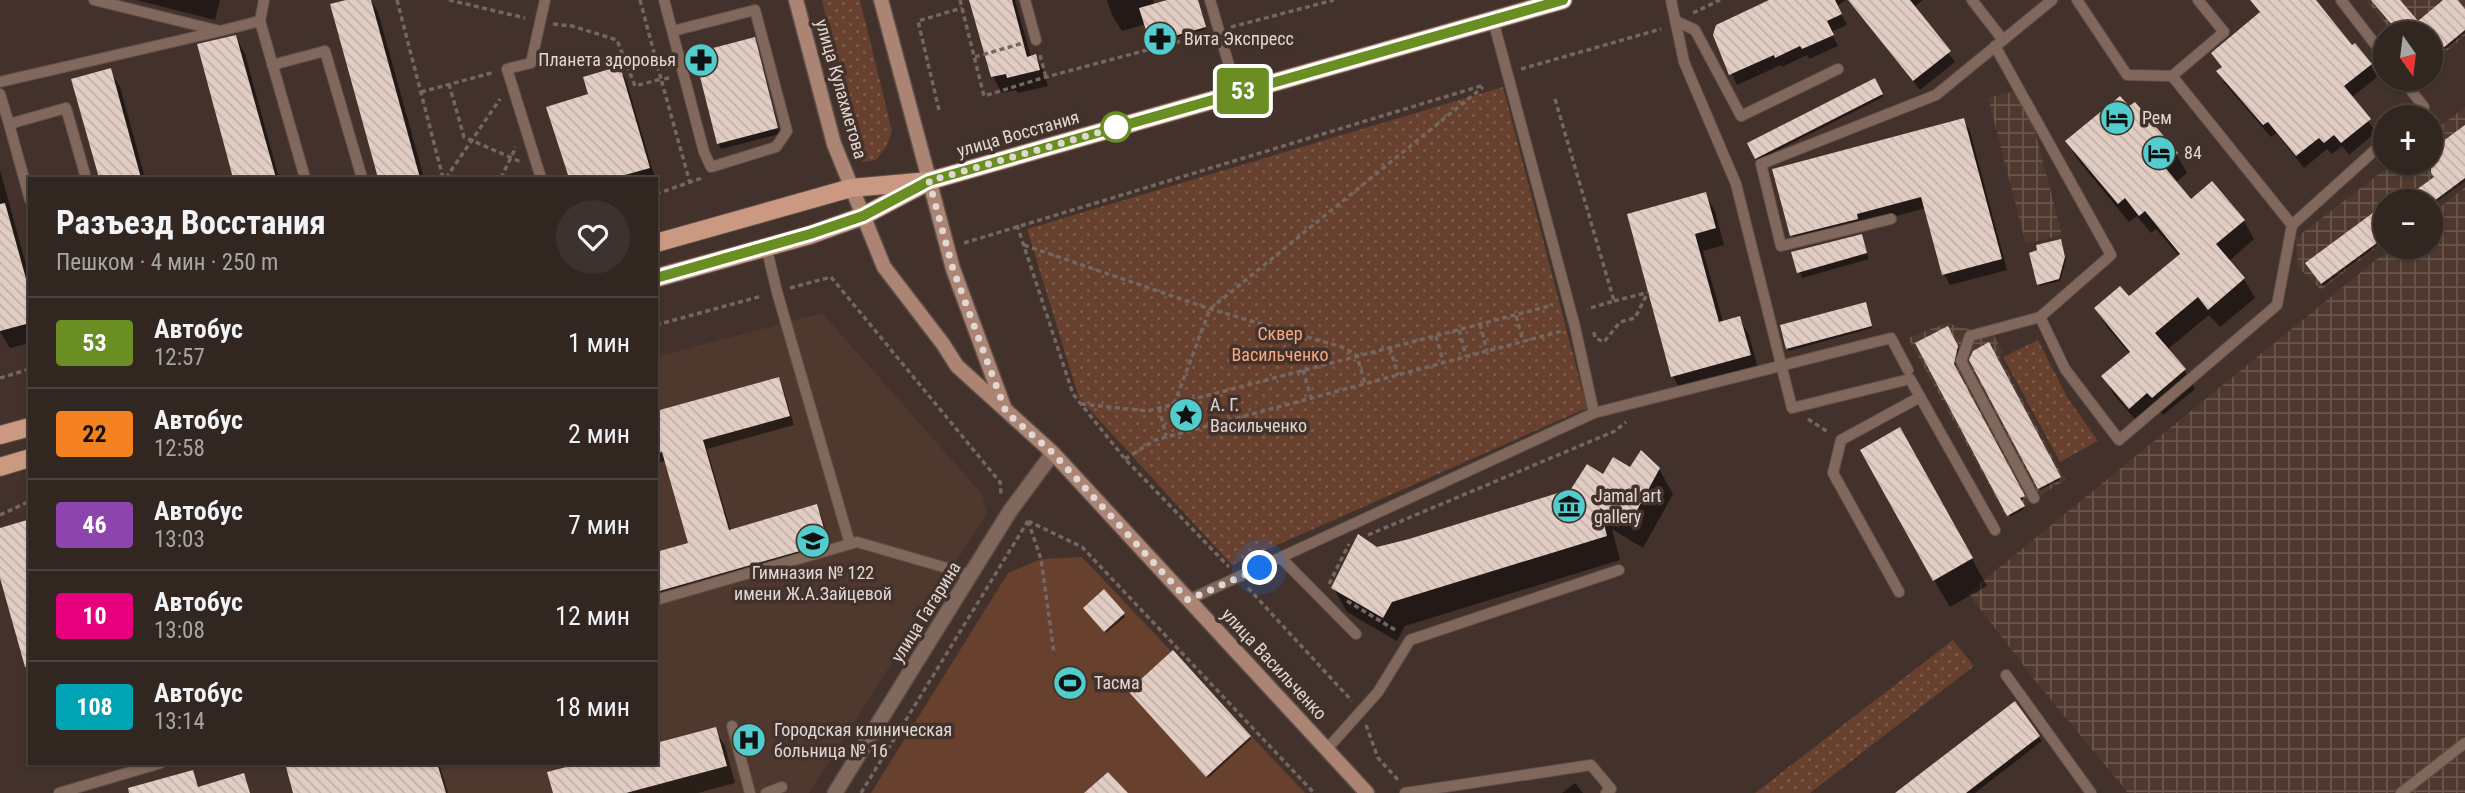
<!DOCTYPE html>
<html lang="ru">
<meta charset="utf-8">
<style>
body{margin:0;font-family:"Roboto Condensed",sans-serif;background:#3d322d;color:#f1f3f6;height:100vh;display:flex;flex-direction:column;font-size:26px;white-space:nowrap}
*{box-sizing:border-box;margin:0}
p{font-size:23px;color:#a8a5a5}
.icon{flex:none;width:38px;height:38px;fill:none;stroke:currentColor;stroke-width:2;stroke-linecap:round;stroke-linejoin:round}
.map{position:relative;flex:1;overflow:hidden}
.drawer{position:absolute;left:28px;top:177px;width:630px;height:588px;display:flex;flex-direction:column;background:#322620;border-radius:0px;box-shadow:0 2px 5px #0004,0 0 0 2px #4d433e}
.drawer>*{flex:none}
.badge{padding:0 14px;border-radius:5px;font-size:24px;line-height:46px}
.needle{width:46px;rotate:166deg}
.fabs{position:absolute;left:2373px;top:21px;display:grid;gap:14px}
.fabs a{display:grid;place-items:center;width:70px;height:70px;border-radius:50%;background:#322620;box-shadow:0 2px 5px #0004,0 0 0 2px #4d433e;font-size:35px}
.you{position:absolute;width:35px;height:35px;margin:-18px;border:5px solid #fff;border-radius:50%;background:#1a73e8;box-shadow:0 0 0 10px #1a73e833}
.map>.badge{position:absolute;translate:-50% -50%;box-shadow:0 0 0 4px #fff}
.round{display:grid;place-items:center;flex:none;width:74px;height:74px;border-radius:37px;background:#3d322d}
.headline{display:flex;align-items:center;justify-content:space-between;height:119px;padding:0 28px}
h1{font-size:33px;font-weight:700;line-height:52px}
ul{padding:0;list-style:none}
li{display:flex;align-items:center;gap:21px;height:91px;padding:0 28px;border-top:2px solid #4d433e}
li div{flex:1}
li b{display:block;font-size:26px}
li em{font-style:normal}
li .badge{min-width:77px;font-weight:700;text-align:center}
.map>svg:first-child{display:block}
</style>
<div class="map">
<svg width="2465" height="793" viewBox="0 0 2465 793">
<defs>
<pattern id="industrial-grid" width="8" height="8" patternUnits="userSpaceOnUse" patternTransform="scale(1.75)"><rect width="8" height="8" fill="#4f392f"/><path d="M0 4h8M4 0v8" fill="none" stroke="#68554c"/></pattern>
<pattern id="green-dots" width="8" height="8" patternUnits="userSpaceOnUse" patternTransform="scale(1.75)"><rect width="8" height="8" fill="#67402e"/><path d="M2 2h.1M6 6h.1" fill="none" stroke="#7c5b4b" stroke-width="1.8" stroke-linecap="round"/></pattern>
<pattern id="building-back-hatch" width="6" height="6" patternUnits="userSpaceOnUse" patternTransform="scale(1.75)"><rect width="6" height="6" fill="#e1cdc4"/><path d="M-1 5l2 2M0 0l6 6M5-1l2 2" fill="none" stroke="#c2b1a9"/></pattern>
</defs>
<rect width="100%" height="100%" fill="#42322b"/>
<polygon fill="#4f392f" points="822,313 982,494 987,513 809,793 354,793 346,763 656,763 656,357"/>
<g fill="url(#industrial-grid)">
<polygon points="2366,0 2465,0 2465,36 2431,64 2431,33 2393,33"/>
<polygon points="2024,89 2062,235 2026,244 1988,98"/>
<polygon points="2465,107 2465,180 2431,206 2431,201 2385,201 2385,241 2321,290 2298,267 2296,238 2393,163 2431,163 2431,133"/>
<polygon points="2465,187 2465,793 2128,793 2033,678 1968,593 2392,247 2431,247 2431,215"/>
<polygon points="1946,323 1994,336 2003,352 1999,356 2065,480 2007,518 1908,338"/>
</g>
<g fill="url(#green-dots)">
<polygon points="822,0 860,0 892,131 886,147 876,160 863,162 855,151"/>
<polygon points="1503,87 1587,408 1232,565 1079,398 1027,229"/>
<polygon points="2038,340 2067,397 2098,441 2060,462 2003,357"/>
<polygon points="1953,640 1974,666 1810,793 1755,793"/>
</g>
<polygon fill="#67402e" points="1082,557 1305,793 871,793 1008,573 1041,559"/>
<g fill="#0007">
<polygon points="136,0 220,0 215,20"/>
<polygon points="352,0 371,0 378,12 424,178 379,178 332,6"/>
<polygon points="972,0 1015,0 1031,57 1035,56 1044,72 1048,86 1018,93 1016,90 1002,93 993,77"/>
<polygon points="1107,0 1153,0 1155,5 1173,0 1197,0 1206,29 1153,44 1146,24 1122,31 1112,15"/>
<polygon points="1773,0 1846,0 1837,6 1847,25 1831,32 1838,46 1809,59 1807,55 1782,67 1781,65 1737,85 1714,35"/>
<polygon points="1848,0 1923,0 1914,7 1955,62 1920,90"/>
<polygon points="2250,0 2314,0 2352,47 2370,65 2377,77 2351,98 2376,132 2349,155 2342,146 2332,154 2327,149 2304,168 2276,133 2271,137 2225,84 2218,71 2223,68 2214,54 2261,14"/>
<polygon points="2373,0 2398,0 2418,23 2445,0 2455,0 2465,12 2465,33 2431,61 2431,33 2400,33"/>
<polygon points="236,37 245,54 279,178 235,178 199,45"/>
<polygon points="757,45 780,134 721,149 718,143"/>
<polygon points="619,68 626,80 655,178 571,178 549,108 590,95"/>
<polygon points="110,70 120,87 145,178 100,178 74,80"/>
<polygon points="1874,81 1883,97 1758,160 1749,144"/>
<polygon points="1964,120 1970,131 2007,270 1950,285 1944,274 1926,208 1862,225 1798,246 1792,235"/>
<polygon points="2465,127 2465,181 2431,206 2431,201 2392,201 2402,194 2406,199 2436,178 2425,163 2431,163 2431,152"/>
<polygon points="2067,142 2176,154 2187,173 2175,183 2190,201 2244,221 2254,239 2229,261 2244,279 2255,298 2220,327 2209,315 2167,350 2184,370 2195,389 2163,415 2159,411 2141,426 2114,395 2104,376 2130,354 2107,327 2096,309 2129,299 2179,256 2156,229 2151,233 2137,216 2129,222 2078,160"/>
<polygon points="0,170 30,279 30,343 10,348 0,332"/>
<polygon points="1705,194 1715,211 1724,245 1703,251 1723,322 1739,318 1749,335 1759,372 1682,393 1673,376 1629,215"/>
<polygon points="2385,206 2385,240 2323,286 2308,263"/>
<polygon points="1861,236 1869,259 1802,278 1793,253"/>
<polygon points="2061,243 2066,260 2060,281 2040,286 2038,284"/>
<polygon points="1866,306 1872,328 1789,351 1788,349 1782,327"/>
<polygon points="1947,329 1959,350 1955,368 2024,499 2020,501 2024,509 2010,517 1918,344"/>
<polygon points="1988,344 2060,480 2040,490 1971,360"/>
<polygon points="778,379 783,388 794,425 707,449 731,531 816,506 821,515 832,552 656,603 656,554 691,544 666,461 656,463 656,412"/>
<polygon points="1915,456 1987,586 1950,607 1934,580"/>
<polygon points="1631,469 1659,469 1673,494 1643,548 1612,529 1620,560 1405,626 1397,641 1347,612 1333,587 1377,549 1572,490 1604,476"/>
<polygon points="1086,610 1123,614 1125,617 1106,633"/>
<polygon points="1132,694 1250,737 1251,739 1208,778"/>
<polygon points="715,729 725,746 735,783 698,793 555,793 589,763 656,763"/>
<polygon points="2039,737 2042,741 1975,793 1898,793"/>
<polygon points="56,763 74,763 59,767"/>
<polygon points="287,763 439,763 448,793 293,793 295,792"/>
<polygon points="1575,783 1583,793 1562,793"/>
</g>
<g fill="url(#building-back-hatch)">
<polygon points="346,0 371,0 420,178 378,178 330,4"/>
<polygon points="969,0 1012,0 1027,57 1036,54 1040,70 1007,78 1006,74 991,77"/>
<polygon points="1167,0 1198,0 1206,27 1150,43 1139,8"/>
<polygon points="1769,0 1835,0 1842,14 1827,21 1834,35 1802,49 1800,46 1775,58 1774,55 1729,75 1713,35 1716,25"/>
<polygon points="1848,0 1910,0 1951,51 1913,81"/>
<polygon points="2250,0 2316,0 2352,45 2355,43 2372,64 2344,86 2371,119 2341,143 2334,135 2324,143 2319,138 2296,156 2268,122 2263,125 2216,71 2222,67 2211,53 2260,12"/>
<polygon points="2371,0 2400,0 2418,21 2443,0 2458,0 2465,9 2465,30 2431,58 2431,33 2399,33"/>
<polygon points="236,35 255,103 276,178 233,178 197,44"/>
<polygon points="755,37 778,128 717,144 694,53"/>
<polygon points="620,66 650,168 614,178 569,178 546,107 588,94 583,77"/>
<polygon points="111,68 141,178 99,178 71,79"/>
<polygon points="1875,78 1883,94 1755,159 1747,143"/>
<polygon points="2120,96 2129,106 2135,102 2178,153 2163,165 2191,199 2212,181 2245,220 2216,244 2245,278 2208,310 2198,297 2155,333 2186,369 2152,398 2147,393 2129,409 2101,376 2130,352 2094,308 2120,286 2129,296 2180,254 2145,211 2139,216 2125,198 2118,204 2065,141"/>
<polygon points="1964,118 2002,259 1942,275 1921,197 1857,214 1858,219 1790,236 1772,169"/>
<polygon points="2465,125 2465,178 2434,201 2401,201 2434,177 2431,173 2431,150"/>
<polygon points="1706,192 1716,228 1695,234 1719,322 1740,316 1751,355 1671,377 1627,214"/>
<polygon points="5,203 30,293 30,323 0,331 0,204"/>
<polygon points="2385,204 2385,237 2321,284 2305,263"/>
<polygon points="1862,234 1867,253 1797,273 1791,252"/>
<polygon points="2061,239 2065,257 2059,279 2037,285 2029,253 2037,250 2036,245"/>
<polygon points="1866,302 1872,326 1786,349 1780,325"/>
<polygon points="1948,326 1958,346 1954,364 2025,496 2020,498 2025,506 2007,516 1915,343"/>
<polygon points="1989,342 2061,477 2038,489 1969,360 1973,351"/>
<polygon points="779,377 790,416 703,440 729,530 817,504 828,543 656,592 656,552 688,543 662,452 656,453 656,411"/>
<polygon points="1900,427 1973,558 1933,581 1860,450"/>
<polygon points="1641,450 1660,468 1629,525 1600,508 1607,536 1392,602 1383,618 1331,588 1358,534 1377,547 1409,539 1571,489 1587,464 1603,474 1613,457 1630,467"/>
<polygon points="27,520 30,532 30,667 25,667 0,578 0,528"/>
<polygon points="1104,589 1125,613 1104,632 1083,608"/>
<polygon points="1173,650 1251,736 1206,777 1128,691"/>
<polygon points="2015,701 2040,736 1966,793 1895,793"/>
<polygon points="716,727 727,766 626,793 553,793 547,772 582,763 656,763 656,743"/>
<polygon points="285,763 437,763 446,793 293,793"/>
<polygon points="193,770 198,787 244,773 250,793 129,793 128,788"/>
<polygon points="1108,772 1128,793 1084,793"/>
</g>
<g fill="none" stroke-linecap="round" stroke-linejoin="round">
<g stroke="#5f5049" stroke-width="12">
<g id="lane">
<polyline points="94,0 220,31 260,21"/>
<polyline points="264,0 260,21 305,178"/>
<polyline points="664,0 704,152 711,167 776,147 787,131 755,10 673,31"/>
<polyline points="1025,0 1036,40"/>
<polyline points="1210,0 1237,93"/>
<polyline points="1671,0 1684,62 1736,184 1792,408 1910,379 1995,530"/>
<polyline points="1972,0 2003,40"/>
<polyline points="2077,0 2127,75 2172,76"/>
<polyline points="2341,0 2385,57"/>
<polyline points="1493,20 1575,327 1594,413"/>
<polyline points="1676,21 1695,30 1741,116 1838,69"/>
<polyline points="1995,46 2111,255 2040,317 2065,369 2119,440 2277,305 2292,225 2172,76 2224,32 2198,0"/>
<polyline points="272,65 325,51 362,178"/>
<polyline points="2402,79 2424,107 2412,117"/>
<polyline points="0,82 220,31"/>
<polyline points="0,94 9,124"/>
<polyline points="541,178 507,69 531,63 545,0"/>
<polyline points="30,200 9,124 66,108 86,178"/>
<polyline points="1891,219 1781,246 1761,164 1936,95 2052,0"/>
<polyline points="2292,225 2385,141"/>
<polyline points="766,246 777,292 850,544"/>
<polyline points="2034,498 1961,361 1970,336 2040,317"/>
<polyline points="1281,558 1356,634"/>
<polyline points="1899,592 1833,473 1841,440 1920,397"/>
<polyline points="656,600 857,542 971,575"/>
<polyline points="1188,600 1594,413 1891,338 1908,370"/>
<polyline points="2006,675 2091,793"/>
<polyline points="732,726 750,793"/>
<polyline points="1327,749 1378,692 1410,640 1619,570"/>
<polyline points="59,793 161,763"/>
<polyline points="766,793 782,787"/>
<polyline points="1405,793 1591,765 1611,789 1606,793"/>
<polyline points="2401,793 2465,743"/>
</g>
</g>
<g stroke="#5f5049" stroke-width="17">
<polyline id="street" points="835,793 1010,511 1053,453"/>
</g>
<g stroke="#5f5049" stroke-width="17">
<g id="secondary">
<polyline points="796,0 834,144 884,267 943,344 957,366 1053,453 1367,793"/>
<polyline points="881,0 953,269 1004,407"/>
</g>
</g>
<g stroke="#5f5049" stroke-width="20">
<g id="primary">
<polyline points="656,243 851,188 929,181 1563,0"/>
<polyline points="656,278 810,235 863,216 920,186"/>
<polyline points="0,435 30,427"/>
<polyline points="0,467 30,458"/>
</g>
</g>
<g stroke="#746660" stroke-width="3.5" stroke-dasharray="5 3.5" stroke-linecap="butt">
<polyline points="397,0 443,178"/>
<polyline points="449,0 525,18"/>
<polyline points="640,0 661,79 670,78"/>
<polyline points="960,0 984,96 1046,77 1207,34"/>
<polyline points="1693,13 1720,0"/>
<polyline points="553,24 572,26 617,40 635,86 661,79 690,183"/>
<polyline points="1231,27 1334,0"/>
<polyline points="1040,55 1046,77"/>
<polyline points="975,57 1023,43"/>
<polyline points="1521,69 1661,29"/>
<polyline points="449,84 464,137 521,162"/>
<polyline points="421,92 495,72"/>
<polyline points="1555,99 1614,301 1587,309"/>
<polyline points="939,110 918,21 962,8"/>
<polyline points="446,178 500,99"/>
<polyline points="501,178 516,147"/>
<polyline points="656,194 702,178"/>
<polyline points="1017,225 1073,394 1125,459 1229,567"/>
<polyline points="964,243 1484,85"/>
<polyline points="1024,245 1210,309 1345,348 1357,356 1365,383"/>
<polyline points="790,288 831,277 1000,482 1001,494"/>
<polyline points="1614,301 1646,293"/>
<polyline points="1516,316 1523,341"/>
<polyline points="1480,324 1487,351"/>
<polyline points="656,325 762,296"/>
<polyline points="1459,330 1466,356"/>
<polyline points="1594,332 1595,338 1604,342 1620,322 1635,318 1648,292"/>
<polyline points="1436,336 1443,362"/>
<polyline points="1390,348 1398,375"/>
<polyline points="1303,370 1311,398"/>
<polyline points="0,378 30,369"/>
<polyline points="1081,404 1148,411 1553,305"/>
<polyline points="1174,404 1210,309 1483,87"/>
<polyline points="1159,408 1166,436"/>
<polyline points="1808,419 1828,432"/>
<polyline points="1125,459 1155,440 1562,331"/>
<polyline points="0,515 30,501"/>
<polyline points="1028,521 1082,547 1314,793"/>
<polyline points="1028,521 1041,559 1054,653"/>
<polyline points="1368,535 1615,431 1626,422"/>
<polyline points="1329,584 1349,544"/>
<polyline points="1248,588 1352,701"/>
<polyline points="1347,601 1397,631"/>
<polyline points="1366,725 1378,758 1399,781"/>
<polyline points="861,793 1028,521"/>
</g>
<use href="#lane" stroke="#81685d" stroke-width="10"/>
<use href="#street" stroke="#81685d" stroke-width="14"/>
<use href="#secondary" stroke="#ab8473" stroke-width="14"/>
<use href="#primary" stroke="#cb9982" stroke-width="18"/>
</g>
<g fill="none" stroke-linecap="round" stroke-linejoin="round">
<g stroke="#fff" stroke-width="16">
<polyline id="line" points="656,278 810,234 863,216 929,181 1563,0"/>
</g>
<use href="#line" stroke="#6b8e23" stroke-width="10"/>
<polyline stroke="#e1d7d2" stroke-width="7" stroke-dasharray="0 12.6" points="1116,127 1125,125 929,181 953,269 1006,412 1053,453 1188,600 1260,568"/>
</g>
<defs>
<g id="pharmacy-disc" transform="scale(1.75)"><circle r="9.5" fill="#52cdcd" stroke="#42322b"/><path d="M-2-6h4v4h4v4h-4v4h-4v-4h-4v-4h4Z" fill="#111"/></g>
<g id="hotel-disc" transform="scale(1.75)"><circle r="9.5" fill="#52cdcd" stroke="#42322b"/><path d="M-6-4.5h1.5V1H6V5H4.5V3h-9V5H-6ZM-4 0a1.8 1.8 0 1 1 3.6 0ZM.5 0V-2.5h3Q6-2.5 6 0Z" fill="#111"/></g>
<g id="sight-disc" transform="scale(1.75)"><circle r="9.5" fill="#52cdcd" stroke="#42322b"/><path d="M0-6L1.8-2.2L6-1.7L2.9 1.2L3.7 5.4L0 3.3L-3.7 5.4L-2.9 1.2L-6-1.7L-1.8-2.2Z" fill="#111"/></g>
<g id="museum-disc" transform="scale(1.75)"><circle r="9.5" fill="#52cdcd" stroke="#42322b"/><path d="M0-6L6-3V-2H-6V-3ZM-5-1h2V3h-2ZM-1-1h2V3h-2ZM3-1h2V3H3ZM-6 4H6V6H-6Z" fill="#111"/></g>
<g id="school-disc" transform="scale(1.75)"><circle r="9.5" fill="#52cdcd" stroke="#42322b"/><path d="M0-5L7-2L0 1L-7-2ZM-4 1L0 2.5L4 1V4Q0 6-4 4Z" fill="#111"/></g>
<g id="stadium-disc" transform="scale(1.75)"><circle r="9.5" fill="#52cdcd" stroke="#42322b"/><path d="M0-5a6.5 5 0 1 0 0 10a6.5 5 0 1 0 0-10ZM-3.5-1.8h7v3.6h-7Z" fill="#111"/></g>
<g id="hospital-disc" transform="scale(1.75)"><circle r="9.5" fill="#52cdcd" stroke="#42322b"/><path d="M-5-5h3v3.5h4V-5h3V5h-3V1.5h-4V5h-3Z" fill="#111"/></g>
</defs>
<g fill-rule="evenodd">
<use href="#pharmacy-disc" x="1160" y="39"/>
<use href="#pharmacy-disc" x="701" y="60"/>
<use href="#hotel-disc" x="2117" y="118"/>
<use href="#hotel-disc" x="2159" y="153"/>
<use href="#sight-disc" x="1186" y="415"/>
<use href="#museum-disc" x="1569" y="506"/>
<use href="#school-disc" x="813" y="541"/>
<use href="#stadium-disc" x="1070" y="683"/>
<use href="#hospital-disc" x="749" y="740"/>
</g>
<circle fill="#fff" stroke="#6b8e23" stroke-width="3.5" cx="1116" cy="127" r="14"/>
<g text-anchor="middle" stroke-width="7" stroke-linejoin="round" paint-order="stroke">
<g font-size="18" fill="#e1d7d2" stroke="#42322b" text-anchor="start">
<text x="1184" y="45">Вита Экспресс</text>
<text x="676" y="66" text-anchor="end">Планета здоровья</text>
<text x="2142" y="124">Рем</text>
<text x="2184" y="159">84</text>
<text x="1210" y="411">А. Г.<tspan x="1210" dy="21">Васильченко</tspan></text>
<text x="1594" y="502">Jamal art<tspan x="1594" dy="21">gallery</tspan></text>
<text x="813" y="579" text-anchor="middle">Гимназия № 122<tspan x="813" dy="21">имени Ж.А.Зайцевой</tspan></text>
<text x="1094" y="689">Тасма</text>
<text x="774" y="736">Городская клиническая<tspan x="774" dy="21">больница № 16</tspan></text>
</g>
<g font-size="18" fill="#e1d7d2" stroke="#42322b">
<text transform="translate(841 89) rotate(74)" y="6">улица Кулахметова</text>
<text transform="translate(1018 134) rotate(-16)" y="6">улица Восстания</text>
<text transform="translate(926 612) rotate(-58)" y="6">улица Гагарина</text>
<text transform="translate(1274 664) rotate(47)" y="6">улица Васильченко</text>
</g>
<g font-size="18" fill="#faa883" stroke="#42322b">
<text x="1280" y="340">Сквер<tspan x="1280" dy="21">Васильченко</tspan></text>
</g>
</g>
</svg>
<div class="fabs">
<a><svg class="needle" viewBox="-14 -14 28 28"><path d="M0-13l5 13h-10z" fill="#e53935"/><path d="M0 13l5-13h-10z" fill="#a8a5a5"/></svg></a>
<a>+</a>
<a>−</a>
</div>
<div class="you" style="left:1260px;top:568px"></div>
<b class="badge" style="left:1243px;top:91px;background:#6b8e23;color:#fff">53</b>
<section class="drawer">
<div class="headline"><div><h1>Разъезд Восстания</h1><p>Пешком · 4 мин · 250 m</p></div><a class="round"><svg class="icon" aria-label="heart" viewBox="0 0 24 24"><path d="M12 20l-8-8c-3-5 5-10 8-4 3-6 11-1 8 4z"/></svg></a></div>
<ul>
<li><span class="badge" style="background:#6b8e23;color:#fff">53</span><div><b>Автобус</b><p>12:57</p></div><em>1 мин</em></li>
<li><span class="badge" style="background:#f58220;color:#111">22</span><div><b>Автобус</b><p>12:58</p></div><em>2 мин</em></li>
<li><span class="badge" style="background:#8e44ad;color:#fff">46</span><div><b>Автобус</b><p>13:03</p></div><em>7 мин</em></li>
<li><span class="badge" style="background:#e6007e;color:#fff">10</span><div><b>Автобус</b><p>13:08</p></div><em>12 мин</em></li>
<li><span class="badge" style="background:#00a3b4;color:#fff">108</span><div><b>Автобус</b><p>13:14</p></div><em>18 мин</em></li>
</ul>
</section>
</div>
